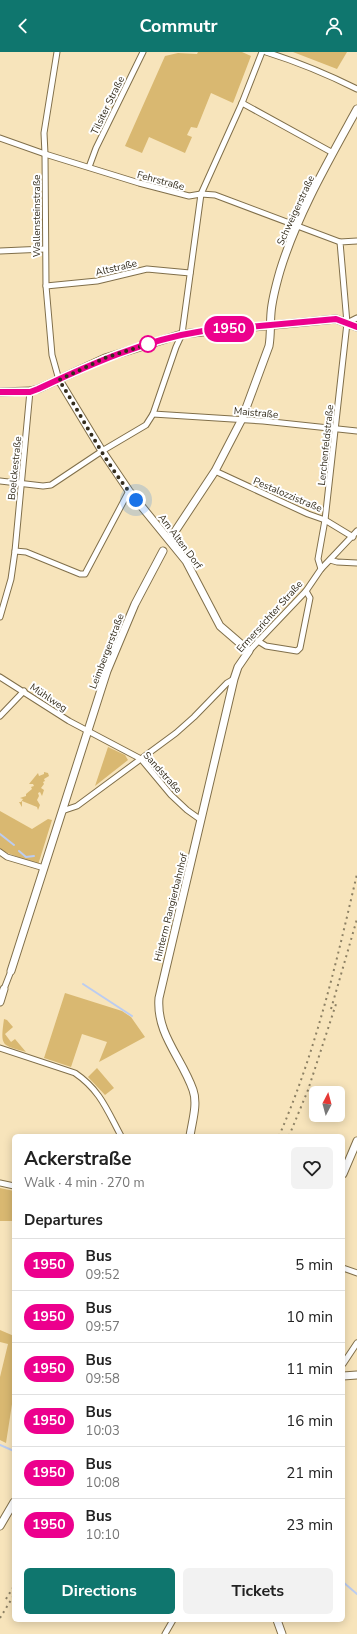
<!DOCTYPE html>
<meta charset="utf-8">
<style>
body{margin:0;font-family:"Nunito Sans",sans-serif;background:#f2f2f2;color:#222;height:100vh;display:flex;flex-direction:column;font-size:15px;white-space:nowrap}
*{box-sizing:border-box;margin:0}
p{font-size:13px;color:#767676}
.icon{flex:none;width:22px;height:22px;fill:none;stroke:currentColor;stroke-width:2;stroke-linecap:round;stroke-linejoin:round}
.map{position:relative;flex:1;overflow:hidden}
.drawer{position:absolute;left:12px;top:1082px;width:333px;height:488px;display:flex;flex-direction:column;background:#fff;border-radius:6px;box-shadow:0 2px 10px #0003}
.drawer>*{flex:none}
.badge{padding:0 8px;border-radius:13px;font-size:14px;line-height:26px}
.needle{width:26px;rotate:6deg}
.buttons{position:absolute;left:309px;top:1034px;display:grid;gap:8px}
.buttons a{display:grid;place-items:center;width:36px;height:36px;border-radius:6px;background:#fff;box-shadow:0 2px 10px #0003;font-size:20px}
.you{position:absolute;width:20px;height:20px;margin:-10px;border:3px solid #fff;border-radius:50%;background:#1a73e8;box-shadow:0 0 0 6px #1a73e833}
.map>.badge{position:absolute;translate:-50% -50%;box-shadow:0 0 0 2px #fff}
h2{padding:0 12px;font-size:15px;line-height:36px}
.round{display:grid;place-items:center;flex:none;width:42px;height:42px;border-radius:6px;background:#f2f2f2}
.overview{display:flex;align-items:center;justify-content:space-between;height:68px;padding:0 12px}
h1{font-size:19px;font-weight:700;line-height:30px}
.button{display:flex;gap:8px;margin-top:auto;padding:8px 12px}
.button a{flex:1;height:46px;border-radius:6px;background:#0f766e;color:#fff;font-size:16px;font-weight:700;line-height:46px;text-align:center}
.button a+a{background:#f2f2f2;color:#222}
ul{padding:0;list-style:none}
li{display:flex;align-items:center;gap:12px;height:52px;padding:0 12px;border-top:1px solid #e0e0e0}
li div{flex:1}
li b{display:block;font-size:15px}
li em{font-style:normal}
li .badge{min-width:44px;font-weight:700;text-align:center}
header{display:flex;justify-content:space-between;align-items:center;height:52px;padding:0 12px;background:#0f766e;color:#fff;font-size:18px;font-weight:700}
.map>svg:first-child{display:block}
</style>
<header><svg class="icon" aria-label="back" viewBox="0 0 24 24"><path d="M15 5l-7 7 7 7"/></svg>Commutr<svg class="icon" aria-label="person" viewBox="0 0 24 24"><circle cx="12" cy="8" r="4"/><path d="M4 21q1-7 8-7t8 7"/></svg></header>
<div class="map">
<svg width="357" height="1582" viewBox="0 0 357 1582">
<rect width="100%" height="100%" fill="#f7e4bb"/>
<g fill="#d9b871">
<polygon points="198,0 242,0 251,4 233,51 211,41 197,76 191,75 187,83 192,85 185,101 149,85 142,101 125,94 165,4 178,1 197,2"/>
<polygon points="293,0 347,0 337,17"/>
<polygon points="108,695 125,703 128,708 95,734"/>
<polygon points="44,720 48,721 49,724 44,727 45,729 43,730 44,732 41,736 44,738 42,744 40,740 38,741 39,744 37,748 40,753 38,758 37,755 22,749 22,755 19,750 21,750 23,747 20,746 26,744 26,742 32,737 31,735 34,734 33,732 29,732 38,721 39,724 44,722"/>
<polygon points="0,759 32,777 48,767 52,768 38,813 0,798"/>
<polygon points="65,941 122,959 131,965 145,985 99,1010 107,990 82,982 71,1015 44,1006"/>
<path d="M4 967 7 968 13 975 5 982 11 990 15 987 26 1000C2 993 0 995 4 967Z"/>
<polygon points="97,1016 114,1036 105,1043 88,1025"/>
<polygon points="0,1136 14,1139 14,1169 0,1169"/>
<polygon points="0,1278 14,1284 14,1339 6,1391 0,1388 0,1325 8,1292 0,1290"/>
</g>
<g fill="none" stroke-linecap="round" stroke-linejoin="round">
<g stroke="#bbccf1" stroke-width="2">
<polyline points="0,782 14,793"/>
<polyline points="19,799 26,805 34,804"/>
<polyline points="83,932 132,964"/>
<polyline points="0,1393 14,1399"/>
<polyline points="343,1530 357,1542"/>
</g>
<g stroke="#806f4a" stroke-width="7">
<g id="street">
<polyline points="57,0 44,81 45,102 46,234 52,303 59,328"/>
<path d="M266 0C298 10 327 22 357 37"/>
<polyline points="242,51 333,101"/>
<polyline points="0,86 45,102 139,131 189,144 201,142 215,143 340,190"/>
<polyline points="89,115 96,96 143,0"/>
<polyline points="0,199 45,197"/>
<polyline points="46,234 97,229 147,217 190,221"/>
<polyline points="347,271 357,266"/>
<polyline points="153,362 263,369 357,379"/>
<polyline points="215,419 308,462 325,468 353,485"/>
<polyline points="0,429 43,434 51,433 102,399 146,373 153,362 176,295 182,282 201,142 242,51 262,0"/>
<polyline points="15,499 26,500 80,522 85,522 129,439"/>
<polyline points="330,508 337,510 357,511"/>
<polyline points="321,517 318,507 325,468 347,271 340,190 357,189"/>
<polyline points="0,565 11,527 15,499 30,339"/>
<polyline points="258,589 266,594 297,599 300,596 310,546 306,539"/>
<polyline points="249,599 306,539 321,517 357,479"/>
<polyline points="0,625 69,669 141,707 171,743 187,758 201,768"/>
<polyline points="0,664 24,639"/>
<polyline points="62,759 77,754 176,681 194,665 227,631 234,627"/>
<polyline points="0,800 7,805 44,816"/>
<polyline points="4,937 11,919"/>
<path d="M0 996 75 1021C100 1038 107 1058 121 1084"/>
<polyline points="0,1131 14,1134"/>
<polyline points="343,1216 357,1221"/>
<polyline points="343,1312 357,1291"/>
<polyline points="165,1582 173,1568"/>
</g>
</g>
<g stroke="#806f4a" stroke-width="9">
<g id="secondary">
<path d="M59 328 102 399 129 439 186 509 220 574 249 599 238 615 234 627 159 946C156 982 182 1006 193 1038 198 1052 192 1070 190 1084"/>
<polyline points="0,340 30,339 38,337 105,306 182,282 336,267 357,275"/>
<path d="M170 487 215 419 242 367 269 294C271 283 270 273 271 261 272 247 276 233 280 219 297 163 329 108 357 57"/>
<polyline points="11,919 107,619 135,552 163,499"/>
<polyline points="0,950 4,937"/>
<polyline points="343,1122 357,1089"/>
<polyline points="343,1324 357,1323"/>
<polyline points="0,1474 14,1450"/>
<polyline points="277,1568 282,1582"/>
</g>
</g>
<use href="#street" stroke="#fff" stroke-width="5"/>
<use href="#secondary" stroke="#fff" stroke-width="7"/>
<g stroke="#8c8064" stroke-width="2" stroke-dasharray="2 4" stroke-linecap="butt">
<polyline points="331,957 357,867"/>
<path d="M279 1084C316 999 336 912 357 822"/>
<polyline points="289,1084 308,1038 336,952"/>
<polyline points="6,1547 14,1534"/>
<polyline points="0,1566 14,1543"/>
</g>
</g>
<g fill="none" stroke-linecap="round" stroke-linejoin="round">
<g stroke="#fff" stroke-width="9">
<path id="line" d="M0 340H30L38 337C91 312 144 288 203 279L336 267 357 275"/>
</g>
<use href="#line" stroke="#ec008d" stroke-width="6"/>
<path stroke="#342d1d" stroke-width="4" stroke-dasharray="0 7.2" d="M136 448C105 412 84 367 59 328L105 306 148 292"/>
</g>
<circle fill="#fff" stroke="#ec008d" stroke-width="2" cx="148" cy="292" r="8"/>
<g text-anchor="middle" stroke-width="4" stroke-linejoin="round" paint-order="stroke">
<g font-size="10" fill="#342d1d" stroke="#fff">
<text transform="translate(107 53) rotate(-64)" y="4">Tilsiter Straße</text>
<text transform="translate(161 128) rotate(15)" y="4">Fehrstraße</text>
<text transform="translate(295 158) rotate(-65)" y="4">Schweigerstraße</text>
<text transform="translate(36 164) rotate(-90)" y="4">Wallensteinstraße</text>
<text transform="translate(116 215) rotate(-13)" y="4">Altstraße</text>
<text transform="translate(256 360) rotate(5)" y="4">Maistraße</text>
<text transform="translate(325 393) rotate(-84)" y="4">Lerchenfeldstraße</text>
<text transform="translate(14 416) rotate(-84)" y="4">Boelckestraße</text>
<text transform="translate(288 442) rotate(23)" y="4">Pestalozzistraße</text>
<text transform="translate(181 489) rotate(53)" y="4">Am Alten Dorf</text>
<text transform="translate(269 564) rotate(-48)" y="4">Ermersrichter Straße</text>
<text transform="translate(106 599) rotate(-69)" y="4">Leimbergerstraße</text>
<text transform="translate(49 645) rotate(34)" y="4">Mühlweg</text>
<text transform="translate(163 720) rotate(48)" y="4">Sandstraße</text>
<text transform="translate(170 855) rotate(-76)" y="4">Hinterm Rangierbahnhof</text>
</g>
</g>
</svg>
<div class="buttons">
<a><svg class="needle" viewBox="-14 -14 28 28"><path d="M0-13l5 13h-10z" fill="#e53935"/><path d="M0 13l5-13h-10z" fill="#767676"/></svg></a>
</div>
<div class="you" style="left:136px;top:448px"></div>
<b class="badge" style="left:229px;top:277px;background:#ec008d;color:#fff">1950</b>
<section class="drawer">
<div class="overview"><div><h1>Ackerstraße</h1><p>Walk · 4 min · 270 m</p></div><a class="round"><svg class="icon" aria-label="heart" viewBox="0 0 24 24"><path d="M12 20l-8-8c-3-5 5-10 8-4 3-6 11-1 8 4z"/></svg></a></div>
<h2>Departures</h2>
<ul>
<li><span class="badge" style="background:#ec008d;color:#fff">1950</span><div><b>Bus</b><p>09:52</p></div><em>5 min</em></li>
<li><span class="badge" style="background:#ec008d;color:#fff">1950</span><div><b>Bus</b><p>09:57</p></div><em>10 min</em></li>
<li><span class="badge" style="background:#ec008d;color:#fff">1950</span><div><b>Bus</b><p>09:58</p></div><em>11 min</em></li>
<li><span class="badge" style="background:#ec008d;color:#fff">1950</span><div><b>Bus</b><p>10:03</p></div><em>16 min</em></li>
<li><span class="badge" style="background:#ec008d;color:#fff">1950</span><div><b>Bus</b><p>10:08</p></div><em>21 min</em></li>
<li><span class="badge" style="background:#ec008d;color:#fff">1950</span><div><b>Bus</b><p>10:10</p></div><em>23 min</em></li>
</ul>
<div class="button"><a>Directions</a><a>Tickets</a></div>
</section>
</div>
